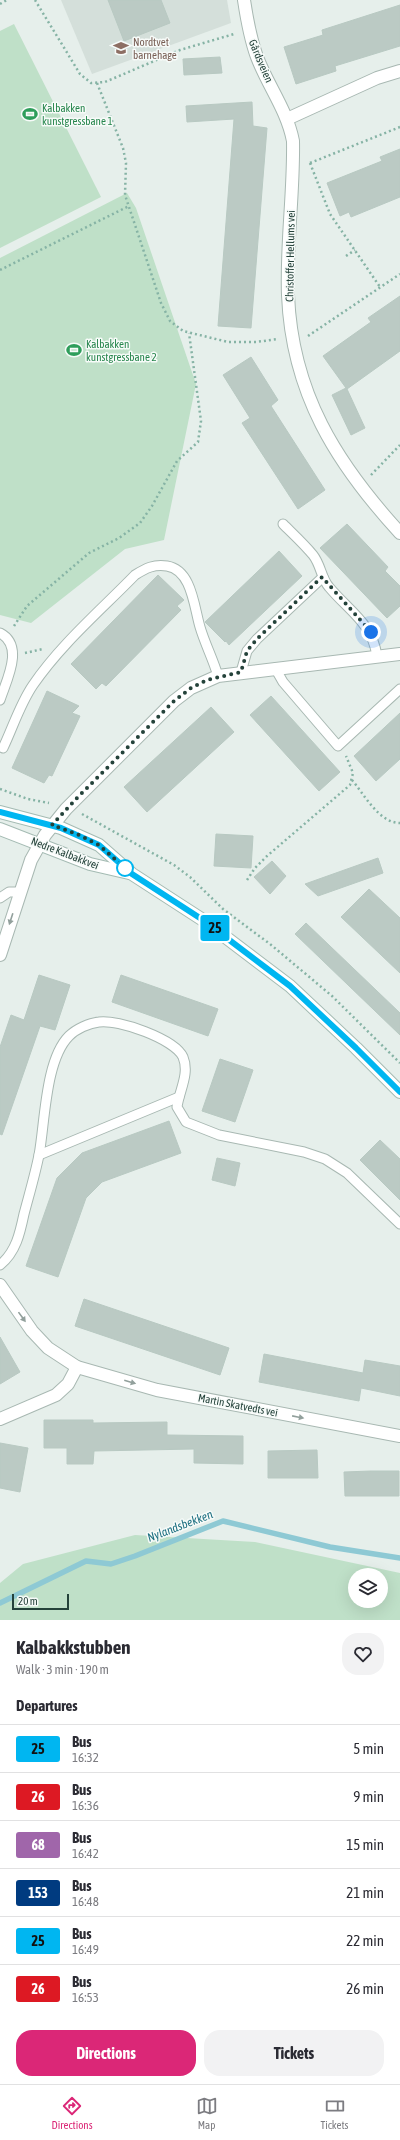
<!DOCTYPE html>
<meta charset="utf-8">
<style>
body{margin:0;font-family:"Asap Condensed",sans-serif;background:#f2f2f3;color:#2b2b33;height:100vh;display:flex;flex-direction:column;font-size:15px;white-space:nowrap}
*{box-sizing:border-box;margin:0}
p{font-size:13px;color:#7c7c81}
.icon{flex:none;width:22px;height:22px;fill:none;stroke:currentColor;stroke-width:2;stroke-linecap:round;stroke-linejoin:round}
.map{position:relative;height:1620px;overflow:hidden}
.details{display:flex;flex-direction:column;background:#fff;flex:1}
.details>*{flex:none}
.badge{padding:0 8px;border-radius:3px;font-size:14px;line-height:26px}
.buttons{position:absolute;left:348px;top:1568px;display:grid;gap:8px}
.buttons a{display:grid;place-items:center;width:40px;height:40px;border-radius:50%;background:#fff;box-shadow:0 4px 16px #0002;font-size:20px}
.scale{position:absolute;left:12px;bottom:10px;width:57px;box-sizing:border-box;padding-left:4px;border:2px solid #24423a;border-top:0;font-size:11px;line-height:14px;white-space:nowrap;color:#24423a;-webkit-text-stroke:3px #f7fbf9;paint-order:stroke}
.you{position:absolute;width:20px;height:20px;margin:-10px;border:3px solid #fff;border-radius:50%;background:#1a73e8;box-shadow:0 0 0 6px #1a73e833}
.map>.badge{position:absolute;translate:-50% -50%;box-shadow:0 0 0 2px #fff}
h2{padding:0 16px;font-size:15px;line-height:36px}
.round{display:grid;place-items:center;flex:none;width:42px;height:42px;border-radius:16px;background:#f2f2f3}
.headline{display:flex;align-items:center;justify-content:space-between;height:68px;padding:0 16px}
h1{font-size:19px;font-weight:700;line-height:30px}
.primary-button{display:flex;gap:8px;margin-top:auto;padding:8px 16px}
.primary-button a{flex:1;height:46px;border-radius:16px;background:#db2777;color:#fff;font-size:16px;font-weight:700;line-height:46px;text-align:center}
.primary-button a+a{background:#f2f2f3;color:#2b2b33}
ul{padding:0;list-style:none}
li{display:flex;align-items:center;gap:12px;height:48px;padding:0 16px;border-top:1px solid #e1e1e2}
li div{flex:1}
li b{display:block;font-size:15px}
li em{font-style:normal}
li .badge{min-width:44px;font-weight:700;text-align:center}
.tabs{display:flex;justify-content:space-around;align-items:center;height:56px;border-top:1px solid #e1e1e2;background:#fff;font-size:11px;color:#7c7c81}
.tabs a{display:grid;justify-items:center;gap:2px}
.tabs .selected{color:#db2777}
.map>svg:first-child{display:block}
</style>
<div class="map">
<svg width="400" height="1620" viewBox="0 0 400 1620">
<rect width="100%" height="100%" fill="#e6efeb"/>
<polygon fill="#d4dfda" points="61,0 227,0 231,23 92,74"/>
<g fill="#bfe0c8" fill-rule="evenodd">
<polygon points="14,24 101,197 0,248 0,31"/>
<polygon points="127,193 136,208 196,384 164,540 125,549 31,623 0,615 0,258"/>
<path d="M135 1535 255 1542 400 1573V1620H0V1583L23 1564ZM355 1575H381V1601H355Z"/>
</g>
<g fill="none" stroke-linecap="round" stroke-linejoin="round">
<polyline stroke="#8ec9d4" stroke-width="5.5" points="0,1603 86,1561 111,1564 135,1556 223,1521 330,1547 400,1558"/>
</g>
<g fill="#bbcac4" stroke="#b8c9c2">
<polygon points="108,0 161,0 170,23 124,41"/>
<polygon points="400,5 400,46 335,66 336,71 296,84 284,47 323,35 322,30"/>
<polygon points="220,57 222,73 184,75 183,59"/>
<polygon points="252,102 253,126 267,128 251,328 218,326 234,119 187,122 186,106"/>
<polygon points="400,149 400,197 351,217 349,212 340,216 327,183 382,161 380,157"/>
<polygon points="400,296 400,351 347,389 365,428 351,435 332,395 346,388 323,356 371,322 368,318"/>
<polygon points="251,357 278,400 271,406 325,490 298,509 242,423 250,418 223,375"/>
<polygon points="347,524 388,567 385,571 400,586 400,606 387,618 320,548"/>
<polygon points="279,551 302,576 229,645 226,641 225,642 205,622"/>
<polygon points="158,575 184,600 177,606 181,610 106,686 102,683 96,689 71,664"/>
<polygon points="47,691 79,706 72,713 80,716 52,776 49,775 44,783 12,768"/>
<polygon points="271,696 340,772 319,791 250,715"/>
<polygon points="211,707 234,732 147,812 124,787"/>
<polygon points="400,713 400,759 376,781 354,756"/>
<polygon points="216,834 253,836 251,868 214,866"/>
<polygon points="378,858 383,873 318,896 305,884"/>
<polygon points="272,861 286,876 270,894 254,877"/>
<polygon points="369,889 400,918 400,973 341,917"/>
<polygon points="306,923 400,1013 400,1035 295,934"/>
<polygon points="39,975 70,985 55,1030 40,1026 2,1135 0,1134 0,1047 11,1015 24,1020"/>
<polygon points="121,975 218,1009 208,1036 112,1002"/>
<polygon points="220,1059 253,1070 235,1122 202,1111"/>
<polygon points="169,1121 181,1153 102,1182 86,1198 58,1277 26,1266 57,1178 82,1153"/>
<polygon points="380,1140 400,1159 400,1200 360,1160"/>
<polygon points="217,1158 240,1163 235,1186 212,1180"/>
<polygon points="84,1299 229,1348 220,1375 75,1326"/>
<polygon points="0,1337 20,1372 0,1384"/>
<polygon points="264,1354 363,1373 365,1360 400,1366 400,1396 361,1388 359,1401 259,1382"/>
<polygon points="44,1420 93,1420 93,1423 167,1422 167,1435 243,1436 243,1464 194,1463 194,1449 94,1451 93,1464 67,1464 67,1448 44,1448"/>
<polygon points="0,1443 28,1448 20,1492 0,1488"/>
<polygon points="317,1450 318,1478 268,1478 268,1451"/>
<polygon points="371,1471 399,1471 399,1496 345,1496 344,1472"/>
</g>
<g fill="none" stroke-linecap="round" stroke-linejoin="round">
<g stroke="#a8b8b2" stroke-width="11">
<g id="service">
<path d="M283 524C293 534 304 544 313 555 321 565 321 578 329 587 350 612 372 623 377 656"/>
<path d="M0 633C25 646 6 681 0 700"/>
<polyline points="275,668 283,682 338,746 400,689"/>
<polyline points="241,672 247,651 257,639 323,577"/>
<path d="M3 748C13 727 20 704 33 685 61 644 101 610 135 575 146 568 154 564 167 566 192 570 194 607 200 627 205 644 213 659 218 676"/>
<polyline points="0,898 9,892 20,892"/>
<polyline points="39,1155 179,1097"/>
<path d="M0 1265C16 1252 20 1233 24 1214 29 1195 35 1175 39 1155 45 1123 45 1060 69 1036 76 1029 89 1023 99 1022 118 1019 175 1039 183 1057 190 1074 179 1091 177 1107L186 1122 219 1135 304 1152 325 1159 347 1173 400 1224"/>
</g>
</g>
<g stroke="#a8b8b2" stroke-width="14">
<g id="minor">
<path d="M244 0C247 20 250 38 257 57 268 86 287 110 293 141 294 193 286 244 288 295 292 393 336 463 400 533"/>
<polyline points="287,119 377,78 400,71"/>
<polyline points="0,955 31,860 45,835 66,809 174,701 191,688 218,676 400,654"/>
<polyline points="0,1285 32,1331 48,1348 77,1367 157,1390 400,1436"/>
<polyline points="0,1419 56,1395 68,1384 77,1367"/>
</g>
</g>
<g stroke="#a4bbb3" stroke-width="14">
<g id="secondary">
<polyline points="0,812 61,828 99,845 132,874 203,920 290,986 356,1048 400,1092"/>
<polyline points="0,829 90,864 129,873"/>
</g>
</g>
<g stroke="#86b3a5" stroke-width="2.5" stroke-dasharray="2 3" stroke-linecap="butt">
<polyline points="35,0 80,74 91,83 105,82 180,50 234,34"/>
<polyline points="0,4 7,0"/>
<polyline points="97,83 123,148 126,163 125,195 161,303 170,321 183,331 228,342 256,342 278,339"/>
<polyline points="310,163 330,214 380,287"/>
<polyline points="310,163 400,127"/>
<polyline points="346,256 355,250"/>
<polyline points="0,270 129,206"/>
<polyline points="308,336 400,274"/>
<polyline points="371,475 400,445"/>
<polyline points="14,626 27,606 89,553 119,538 140,523 152,506 177,461 198,442 201,421 189,333"/>
<polyline points="25,653 43,649"/>
<path d="M352 780C364 794 379 823 400 823"/>
<polyline points="0,789 28,799 49,803"/>
<polyline points="82,814 174,865 190,877 223,909 270,944 332,996 400,1063"/>
<polyline points="247,880 255,868 267,856 350,785 353,773 346,756"/>
</g>
<use href="#service" stroke="#fff" stroke-width="9"/>
<use href="#minor" stroke="#fff" stroke-width="12"/>
<use href="#secondary" stroke="#fff" stroke-width="12"/>
</g>
<defs><path id="oneway-solid" d="M-6-.8H1V-3.2L6.5 0L1 3.2V.8H-6Z"/></defs>
<g fill="#92a09c">
<use href="#oneway-solid" transform="translate(11 919) rotate(108)"/>
<use href="#oneway-solid" transform="translate(22 1317) rotate(54)"/>
<use href="#oneway-solid" transform="translate(130 1382) rotate(16)"/>
<use href="#oneway-solid" transform="translate(298 1417) rotate(11)"/>
</g>
<g fill="none" stroke-linecap="round" stroke-linejoin="round">
<g stroke="#fff" stroke-width="9">
<polyline id="line" points="0,812 61,828 99,845 132,874 203,920 290,986 356,1048 400,1092"/>
</g>
<use href="#line" stroke="#00b6f1" stroke-width="6"/>
<polyline stroke="#24423a" stroke-width="4" stroke-dasharray="0 7.2" points="125,868 99,845 77,834 52,825 76,799 174,701 191,688 207,680 241,672 247,651 257,639 322,577 371,632"/>
</g>
<defs>
<g id="school-bare" transform="scale(1.2)"><path d="M0-5L7-2L0 1L-7-2ZM-4 1L0 2.5L4 1V4Q0 6-4 4Z" fill="#8d6e63" stroke="#f7fbf9" stroke-width="2.5" paint-order="stroke"/></g>
<g id="stadium-bare" transform="scale(1.2)"><path d="M0-5a6.5 5 0 1 0 0 10a6.5 5 0 1 0 0-10ZM-3.5-1.8h7v3.6h-7Z" fill="#2e9e5b" stroke="#f7fbf9" stroke-width="2.5" paint-order="stroke"/></g>
</defs>
<g fill-rule="evenodd">
<use href="#school-bare" x="121" y="48"/>
<use href="#stadium-bare" x="30" y="114"/>
<use href="#stadium-bare" x="74" y="350"/>
</g>
<circle fill="#fff" stroke="#00b6f1" stroke-width="2" cx="125" cy="868" r="8"/>
<g text-anchor="middle" stroke-width="3" stroke-linejoin="round" paint-order="stroke">
<g font-size="11" fill="#785e54" stroke="#f7fbf9" text-anchor="start">
<text x="133" y="46">Nordtvet<tspan x="133" dy="13">barnehage</tspan></text>
</g>
<g font-size="11" fill="#24423a" stroke="#f7fbf9">
<text transform="translate(261 61) rotate(67)" y="4">Gårdsveien</text>
<text transform="translate(290 256) rotate(-89)" y="4">Christoffer Hellums vei</text>
<text transform="translate(65 853) rotate(21)" y="4">Nedre Kalbakkvei</text>
<text transform="translate(238 1405) rotate(11)" y="4">Martin Skatvedts vei</text>
</g>
<g font-size="11" fill="#27864d" stroke="#f7fbf9" text-anchor="start">
<text x="42" y="112">Kalbakken<tspan x="42" dy="13">kunstgressbane 1</tspan></text>
<text x="86" y="348">Kalbakken<tspan x="86" dy="13">kunstgressbane 2</tspan></text>
</g>
<g font-size="12" font-style="italic" fill="#1c6f80" stroke="#f7fbf9">
<text transform="translate(180 1526) rotate(-21)" y="4">Nylandsbekken</text>
</g>
</g>
</svg>
<div class="buttons">
<a><svg class="icon" aria-label="layers" viewBox="0 0 24 24"><path d="M12 4l9 5-9 5-9-5zM3 14l9 5 9-5"/></svg></a>
</div>
<div class="scale">20 m</div>
<div class="you" style="left:371px;top:632px"></div>
<b class="badge" style="left:215px;top:928px;background:#00b6f1;color:#111">25</b>
</div>
<section class="details">
<div class="headline"><div><h1>Kalbakkstubben</h1><p>Walk · 3 min · 190 m</p></div><a class="round"><svg class="icon" aria-label="heart" viewBox="0 0 24 24"><path d="M12 20l-8-8c-3-5 5-10 8-4 3-6 11-1 8 4z"/></svg></a></div>
<h2>Departures</h2>
<ul>
<li><span class="badge" style="background:#00b6f1;color:#111">25</span><div><b>Bus</b><p>16:32</p></div><em>5 min</em></li>
<li><span class="badge" style="background:#dd1923;color:#fff">26</span><div><b>Bus</b><p>16:36</p></div><em>9 min</em></li>
<li><span class="badge" style="background:#a066aa;color:#fff">68</span><div><b>Bus</b><p>16:42</p></div><em>15 min</em></li>
<li><span class="badge" style="background:#003b80;color:#fff">153</span><div><b>Bus</b><p>16:48</p></div><em>21 min</em></li>
<li><span class="badge" style="background:#00b6f1;color:#111">25</span><div><b>Bus</b><p>16:49</p></div><em>22 min</em></li>
<li><span class="badge" style="background:#dd1923;color:#fff">26</span><div><b>Bus</b><p>16:53</p></div><em>26 min</em></li>
</ul>
<div class="primary-button"><a>Directions</a><a>Tickets</a></div>
</section>
<nav class="tabs">
<a class="selected"><svg class="icon" aria-label="directions" viewBox="0 0 24 24"><path d="M12 3l9 9-9 9-9-9zM9 14v-3h6M13 9l2 2-2 2"/></svg>Directions</a>
<a><svg class="icon" aria-label="map" viewBox="0 0 24 24"><path d="M3 6l6-2 6 2 6-2v14l-6 2-6-2-6 2zM9 4v14M15 6v14"/></svg>Map</a>
<a><svg class="icon" aria-label="tickets" viewBox="0 0 24 24"><path d="M3 7h18v10H3zM15 7v10"/></svg>Tickets</a>
</nav>
